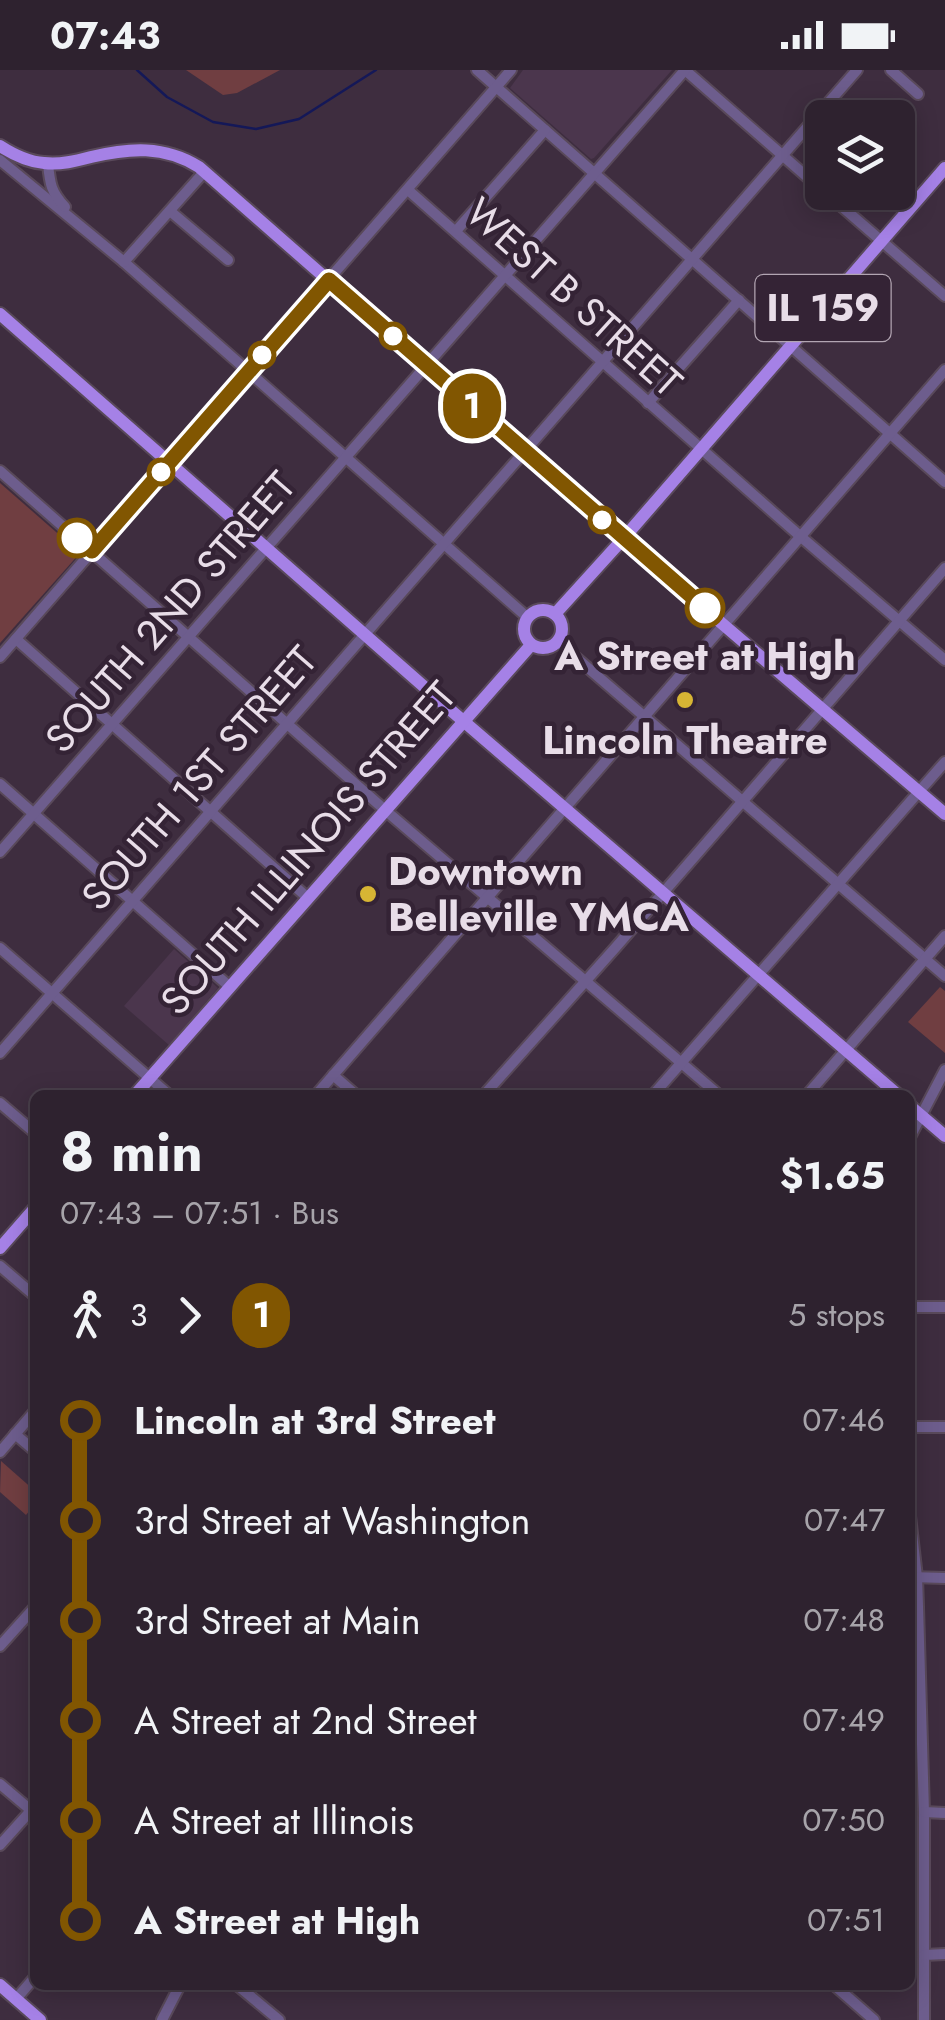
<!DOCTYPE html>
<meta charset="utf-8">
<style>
body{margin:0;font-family:Jost,sans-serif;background:#3a2f3b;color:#f1f3f6;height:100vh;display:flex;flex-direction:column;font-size:38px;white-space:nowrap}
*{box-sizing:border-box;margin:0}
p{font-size:32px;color:#a7a4aa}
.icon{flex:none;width:55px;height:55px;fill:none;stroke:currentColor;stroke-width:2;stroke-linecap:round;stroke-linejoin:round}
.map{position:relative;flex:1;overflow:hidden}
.drawer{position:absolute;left:30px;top:1020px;width:885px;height:900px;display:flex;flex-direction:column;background:#2e222f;border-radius:15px;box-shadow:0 5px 25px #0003,0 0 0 2px #493f4b}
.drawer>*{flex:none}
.badge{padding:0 20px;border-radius:32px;font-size:35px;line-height:65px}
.controls{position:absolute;left:805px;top:30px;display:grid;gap:20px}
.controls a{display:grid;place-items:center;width:110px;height:110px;border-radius:15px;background:#2e222f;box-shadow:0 5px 25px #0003,0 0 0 2px #493f4b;font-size:50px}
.map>.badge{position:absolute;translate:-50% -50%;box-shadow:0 0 0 5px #fff}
.legs{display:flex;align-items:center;gap:15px;height:110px;padding:0 30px;font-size:32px}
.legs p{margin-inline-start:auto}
.head{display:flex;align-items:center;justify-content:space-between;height:170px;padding:0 30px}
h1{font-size:55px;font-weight:700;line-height:75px}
ul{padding:0 30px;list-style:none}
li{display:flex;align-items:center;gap:35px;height:100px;font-size:38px}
li i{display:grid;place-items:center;width:15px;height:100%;margin:0 12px;background:currentColor}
li i::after{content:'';width:25px;height:25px;margin:-12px;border:8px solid;border-radius:50%;background:#2e222f}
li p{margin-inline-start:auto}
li:first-child i{background:linear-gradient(#0000 50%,currentColor 0)}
li:last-child i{background:linear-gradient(currentColor 50%,#0000 0)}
.status{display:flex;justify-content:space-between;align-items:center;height:70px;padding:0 50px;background:#2e222f;direction:ltr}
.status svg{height:28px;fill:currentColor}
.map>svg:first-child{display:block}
</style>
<div class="status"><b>07:43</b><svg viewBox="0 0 49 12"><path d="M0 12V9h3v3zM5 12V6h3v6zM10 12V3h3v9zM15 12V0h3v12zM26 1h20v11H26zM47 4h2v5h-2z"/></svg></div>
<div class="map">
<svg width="945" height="1950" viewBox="0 0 945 1950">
<rect width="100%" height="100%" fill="#3e2d3f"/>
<g fill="#4b364d">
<polygon points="523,0 672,0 594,88 591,89 510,18"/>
<polygon points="174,879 218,918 169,975 124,936"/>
</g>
<g fill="#703e41">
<polygon points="186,0 280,0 237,23 223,25"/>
<polygon points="0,413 80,483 0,573"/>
<polygon points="940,917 945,921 945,983 908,952"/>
<polygon points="1,1391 35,1421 35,1434 26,1445 0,1422"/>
</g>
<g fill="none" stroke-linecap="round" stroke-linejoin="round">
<polyline stroke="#141858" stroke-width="2.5" points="137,0 167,27 213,52 256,59 299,49 376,0"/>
<g stroke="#59495a" stroke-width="14">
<g id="minor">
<polyline points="477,0 945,412"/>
<polyline points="685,0 822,120"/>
<polyline points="891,0 918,24"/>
<polyline points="0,90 124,192 527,547"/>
<path d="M48 94C50 114 51 122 65 137"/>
<polyline points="408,120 800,466 945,590"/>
<polyline points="825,122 945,226"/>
<polyline points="170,141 228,190"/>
<polyline points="456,161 545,60"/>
<polyline points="124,192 204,102"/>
<polyline points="648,333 739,230"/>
<polyline points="0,401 385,740 719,1025"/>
<polyline points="16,569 308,828"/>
<polyline points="558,572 945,906"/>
<polyline points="0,587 511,0"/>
<polyline points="0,714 230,917"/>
<polyline points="0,782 685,0"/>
<polyline points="0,878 169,1025"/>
<polyline points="0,983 857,0"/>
<polyline points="333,1005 356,1025"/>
<polyline points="316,1025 945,300"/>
<polyline points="484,1025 616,877 945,498"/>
<polyline points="653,1025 945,692"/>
<polyline points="807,1025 945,866"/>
<polyline points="0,1033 35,1063"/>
<polyline points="910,1067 945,1000"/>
<polyline points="0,1196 35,1226"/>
<polyline points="910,1237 945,1237"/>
<polyline points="910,1357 945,1357"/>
<polyline points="15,1364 35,1381"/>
<polyline points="0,1382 35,1341"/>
<polyline points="910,1446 917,1507 918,1537 924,1742 924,1950"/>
<polyline points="910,1507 945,1508"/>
<polyline points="0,1576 35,1537"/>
<polyline points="0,1714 33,1742"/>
<polyline points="924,1742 945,1743"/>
<polyline points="0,1775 35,1736"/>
<polyline points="924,1885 945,1884"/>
<polyline points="237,1915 279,1950"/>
<polyline points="834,1915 874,1950"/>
<polyline points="16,1929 35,1907"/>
<polyline points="162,1950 180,1915"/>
</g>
</g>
<g stroke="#59495a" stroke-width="16">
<g id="major">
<path d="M0 76C14 85 28 92 44 93 60 95 76 91 91 87 129 78 164 75 199 97L623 469 945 744"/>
<polyline points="0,244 454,643 898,1025"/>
<circle cx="543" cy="559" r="19"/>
<polyline points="555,544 623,469 945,98"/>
<polyline points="135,1025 531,575"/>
<polyline points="910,1036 945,1066"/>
<polyline points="0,1178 35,1138"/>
<polyline points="0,1915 40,1950"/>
</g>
</g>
<use href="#minor" stroke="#6d5d8d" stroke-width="10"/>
<use href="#major" stroke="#a581e6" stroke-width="12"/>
</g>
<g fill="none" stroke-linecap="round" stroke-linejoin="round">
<g stroke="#fff" stroke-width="22">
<polyline id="line-1" points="77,468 92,481 329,210 705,538"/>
</g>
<use href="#line-1" stroke="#815601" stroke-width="15"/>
</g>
<g fill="#fff" stroke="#815601" stroke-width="5">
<circle cx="393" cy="266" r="12"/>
<circle cx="262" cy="285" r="12"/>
<circle cx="161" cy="402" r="12"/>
<circle cx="602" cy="450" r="12"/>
<circle cx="77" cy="468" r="18"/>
<circle cx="705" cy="538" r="18"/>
</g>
<g fill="#d7b534" stroke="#342335" stroke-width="4">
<circle cx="685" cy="630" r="10"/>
<circle cx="368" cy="824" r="10"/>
</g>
<g text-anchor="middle" stroke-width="9" stroke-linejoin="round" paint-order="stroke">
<rect fill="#342335" stroke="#b2a5b2" stroke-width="2.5" x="755.5" y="205" width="135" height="66" rx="8"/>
<g font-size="38" font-weight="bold" fill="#e8dde8">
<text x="823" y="251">IL 159</text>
</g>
<g font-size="40" fill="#e8dde8" stroke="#342335">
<text transform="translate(574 227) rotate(42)" y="14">WEST B STREET</text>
<text transform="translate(170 542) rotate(-49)" y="14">SOUTH 2ND STREET</text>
<text transform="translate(199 708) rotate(-49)" y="14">SOUTH 1ST STREET</text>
<text transform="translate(308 778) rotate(-49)" y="14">SOUTH ILLINOIS STREET</text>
</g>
<g font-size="40" font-weight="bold" fill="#e8dde8" stroke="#342335">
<text x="705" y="600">A Street at High</text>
</g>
<g font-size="40" font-weight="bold" fill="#e8dde8" stroke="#342335">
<text x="685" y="684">Lincoln Theatre</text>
<text x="388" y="815" text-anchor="start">Downtown<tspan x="388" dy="46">Belleville YMCA</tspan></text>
</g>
</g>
</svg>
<div class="controls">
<a><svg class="icon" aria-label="layers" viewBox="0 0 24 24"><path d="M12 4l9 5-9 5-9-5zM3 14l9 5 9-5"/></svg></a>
</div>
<b class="badge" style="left:472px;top:336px;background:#815601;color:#fff">1</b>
<section class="drawer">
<div class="head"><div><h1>8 min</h1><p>07:43 – 07:51 · Bus</p></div><b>$1.65</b></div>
<div class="legs"><svg class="icon" aria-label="walk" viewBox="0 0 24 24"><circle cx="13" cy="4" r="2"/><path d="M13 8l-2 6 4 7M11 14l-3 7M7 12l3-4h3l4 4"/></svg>3<svg class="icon" aria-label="forward" viewBox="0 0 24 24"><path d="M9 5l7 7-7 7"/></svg><b class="badge" style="background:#815601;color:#fff">1</b><p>5 stops</p></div>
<ul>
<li><i style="color:#815601"></i><b>Lincoln at 3rd Street</b><p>07:46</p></li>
<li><i style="color:#815601"></i><span>3rd Street at Washington</span><p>07:47</p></li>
<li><i style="color:#815601"></i><span>3rd Street at Main</span><p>07:48</p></li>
<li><i style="color:#815601"></i><span>A Street at 2nd Street</span><p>07:49</p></li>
<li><i style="color:#815601"></i><span>A Street at Illinois</span><p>07:50</p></li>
<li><i style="color:#815601"></i><b>A Street at High</b><p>07:51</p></li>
</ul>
</section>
</div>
